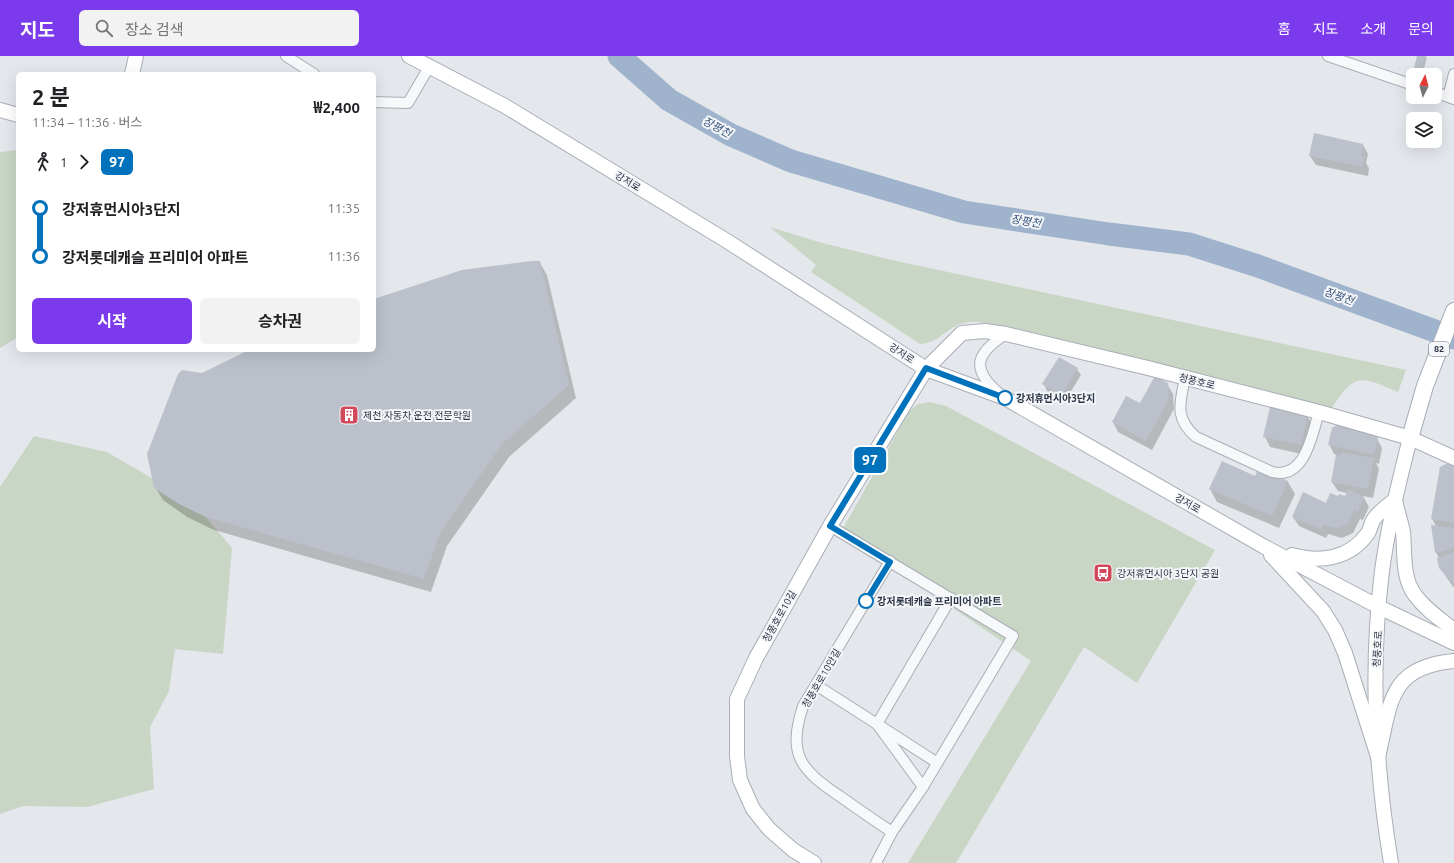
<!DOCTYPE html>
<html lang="ko">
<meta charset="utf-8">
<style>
body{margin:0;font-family:Ubuntu,"Noto Sans KR",sans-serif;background:#f2f2f2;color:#202124;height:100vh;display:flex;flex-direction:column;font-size:15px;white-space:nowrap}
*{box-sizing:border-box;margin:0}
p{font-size:13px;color:#757577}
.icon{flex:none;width:22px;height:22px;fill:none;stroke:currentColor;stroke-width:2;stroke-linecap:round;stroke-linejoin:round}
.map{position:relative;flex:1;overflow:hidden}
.sheet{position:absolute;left:16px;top:16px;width:360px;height:280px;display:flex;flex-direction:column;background:#fff;border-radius:6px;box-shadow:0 4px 16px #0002}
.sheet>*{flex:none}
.badge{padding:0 8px;border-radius:6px;font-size:14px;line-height:26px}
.needle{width:26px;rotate:6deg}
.buttons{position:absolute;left:1406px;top:12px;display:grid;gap:8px}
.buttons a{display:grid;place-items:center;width:36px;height:36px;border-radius:6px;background:#fff;box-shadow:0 4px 16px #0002;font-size:20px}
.map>.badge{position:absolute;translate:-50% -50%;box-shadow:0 0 0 2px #fff}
.legs{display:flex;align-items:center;gap:6px;height:44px;padding:0 16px;font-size:13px}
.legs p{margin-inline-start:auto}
.summary{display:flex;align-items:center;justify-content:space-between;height:68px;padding:0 16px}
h1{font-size:22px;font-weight:700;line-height:30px}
.button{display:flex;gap:8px;margin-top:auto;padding:8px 16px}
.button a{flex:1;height:46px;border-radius:6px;background:#7c3aed;color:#fff;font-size:16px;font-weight:700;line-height:46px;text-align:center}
.button a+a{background:#f2f2f2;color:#202124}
ul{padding:0 16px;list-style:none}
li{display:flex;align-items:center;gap:14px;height:48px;font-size:15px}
li i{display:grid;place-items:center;width:6px;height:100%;margin:0 5px;background:currentColor}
li i::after{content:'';width:10px;height:10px;margin:-5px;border:3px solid;border-radius:50%;background:#fff}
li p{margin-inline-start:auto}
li:first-child i{background:linear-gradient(#0000 50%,currentColor 0)}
li:last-child i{background:linear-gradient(currentColor 50%,#0000 0)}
header{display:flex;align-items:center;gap:24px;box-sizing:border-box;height:56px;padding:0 20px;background:#7c3aed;color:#fff}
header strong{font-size:19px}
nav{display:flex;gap:22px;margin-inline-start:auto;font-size:14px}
.search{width:280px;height:36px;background:#f2f2f2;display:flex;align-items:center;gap:10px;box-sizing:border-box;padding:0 14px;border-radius:6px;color:#757577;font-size:15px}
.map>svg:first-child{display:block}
</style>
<header>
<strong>지도</strong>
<div class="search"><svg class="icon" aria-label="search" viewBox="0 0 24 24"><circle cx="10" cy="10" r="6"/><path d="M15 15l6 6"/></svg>장소 검색</div>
<nav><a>홈</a><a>지도</a><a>소개</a><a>문의</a></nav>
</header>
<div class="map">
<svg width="1454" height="807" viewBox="0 0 1454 807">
<rect width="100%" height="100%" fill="#e4e7ec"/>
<g fill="#c9d6c5">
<polygon points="18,94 18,281 0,292 0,96"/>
<path d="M770 171 822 187 892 204 1406 314 1398 336C1362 321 1355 315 1332 352L1188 315 980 266C948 263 944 287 920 288L811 216 816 209Z"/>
<polygon points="929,346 946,350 1215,494 1137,627 1084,591 956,807 908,807 1031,605 841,476 909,355 918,348"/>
<polygon points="34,380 107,396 193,446 232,492 223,598 175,593 169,635 150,671 154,733 87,751 23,750 0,758 0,431"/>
</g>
<g fill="#0003">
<polygon points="1418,0 1427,1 1423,16 1417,14 1415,12"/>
<polygon points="1363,89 1368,98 1366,107 1369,112 1368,120 1316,109 1310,100"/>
<polygon points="540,207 547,219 576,342 509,401 447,490 431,536 214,474 187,461 163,444 155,431 202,318 251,294 374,294 374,244"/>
<polygon points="1077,313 1081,319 1065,345 1047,335 1044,328"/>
<polygon points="1167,328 1173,338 1174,353 1152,394 1118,376 1113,366 1141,349"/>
<polygon points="1307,360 1313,369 1306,399 1270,391 1265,381"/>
<polygon points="1377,383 1382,392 1379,408 1376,407 1379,413 1373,442 1363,440 1369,451 1363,464 1360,463 1353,477 1342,482 1328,478 1326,482 1299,470 1293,461 1339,442 1345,441 1347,437 1338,435 1332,426 1337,399 1334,398 1329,388"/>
<polygon points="1454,408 1454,532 1440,512 1439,502 1436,496 1436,470 1432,463"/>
<polygon points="1259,412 1288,426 1295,438 1279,472 1217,446 1210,433 1255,421"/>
</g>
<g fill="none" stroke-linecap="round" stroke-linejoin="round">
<polyline stroke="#9fb4cc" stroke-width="23" points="619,0 669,44 731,79 791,105 964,156 1109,178 1189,188 1258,210 1454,282"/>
</g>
<g fill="#bbc0ca">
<polygon points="1417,0 1426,0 1422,14 1414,12"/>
<polygon points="1314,77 1363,88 1361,100 1365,101 1362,111 1309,100"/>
<polygon points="532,205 540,205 569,329 502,388 440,477 424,523 206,461 179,448 154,432 147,398 178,318 182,314 202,317 249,294 374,294 374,243 462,214"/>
<polygon points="1059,301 1078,312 1061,340 1042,328"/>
<polygon points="1155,320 1168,327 1169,343 1146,385 1112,366 1126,340 1140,347"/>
<polygon points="1270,351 1308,359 1301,389 1263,381"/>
<polygon points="1342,366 1371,373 1378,382 1374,399 1328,389 1332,372"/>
<polygon points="1341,396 1374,402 1368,433 1331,426 1336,399 1340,400"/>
<polygon points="1222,405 1255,420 1259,411 1288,425 1272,460 1209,433"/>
<polygon points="1450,406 1454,407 1454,467 1431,463 1440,411"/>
<polygon points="1348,433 1364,441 1358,456 1354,454 1348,468 1336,472 1323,469 1321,473 1292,461 1303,436 1326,447 1330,437 1338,440 1339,438 1345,440"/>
<polygon points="1431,469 1454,472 1454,492 1435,497"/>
<polygon points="1454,496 1454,528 1439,512 1437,502"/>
</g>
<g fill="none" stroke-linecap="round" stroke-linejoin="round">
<g stroke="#a9aeb7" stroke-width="12">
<g id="street">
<polyline points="286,0 314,18"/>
<polyline points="1328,0 1413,29"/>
<polyline points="1435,36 1454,43"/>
<polyline points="1448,41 1454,18"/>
<polyline points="374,46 408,47 429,11"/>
<path d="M1185 322C1180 347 1174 362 1196 381L1272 416C1305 424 1312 379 1319 356"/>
<path d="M999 337C970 313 976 297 1006 278"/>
<polyline points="830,470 1013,580 923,731 892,776 876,807"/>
<path d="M890 505 803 650C787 700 801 714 841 741 858 753 875 765 892 776"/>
<polyline points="816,629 877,668 923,731"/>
<polyline points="936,706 877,668 951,542"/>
</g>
</g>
<g stroke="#a9aeb7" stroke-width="16">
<g id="secondary">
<polyline points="409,0 505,50 727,185 926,313 1005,342 1263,490 1379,551 1454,587"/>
<polyline points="132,18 136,0"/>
<polyline points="0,54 18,59"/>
<path d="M1271 499 1323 555 1335 574 1345 597 1378 701C1391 647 1388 611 1454 605"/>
<path d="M1292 499C1320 507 1350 503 1368 477 1371 472 1371 467 1374 463 1379 456 1388 449 1395 444 1397 454 1401 466 1403 476 1405 497 1402 522 1415 539 1425 553 1440 563 1454 574"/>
<polyline points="814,807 793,794 769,773 753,753 740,724 737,700 737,643 756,602 830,470 926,313 962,277 985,275 1006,278 1148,312 1319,356 1410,382 1454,402"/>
<path d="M1391 807C1375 710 1370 613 1382 515 1388 470 1399 426 1410 382"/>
</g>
</g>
<g stroke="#a3abb8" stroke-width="18">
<polyline id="primary" points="1410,382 1425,330 1454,255"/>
</g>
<use href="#street" stroke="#f7f8fa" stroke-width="10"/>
<use href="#secondary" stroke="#fff" stroke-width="14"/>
<use href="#primary" stroke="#fff" stroke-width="16"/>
</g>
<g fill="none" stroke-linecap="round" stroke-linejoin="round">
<g stroke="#fff" stroke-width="9">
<polyline id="line-1" points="866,545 890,506 830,470 926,312 1005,342"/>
</g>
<use href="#line-1" stroke="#0072bc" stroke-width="6"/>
</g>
<defs>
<g id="building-square" transform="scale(1)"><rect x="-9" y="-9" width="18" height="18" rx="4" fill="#d1495b" stroke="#f4f6f9"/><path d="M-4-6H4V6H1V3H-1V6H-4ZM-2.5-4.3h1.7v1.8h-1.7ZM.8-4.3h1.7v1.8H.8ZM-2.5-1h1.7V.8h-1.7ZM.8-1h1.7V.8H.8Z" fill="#fff"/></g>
<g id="bus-square" transform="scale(1)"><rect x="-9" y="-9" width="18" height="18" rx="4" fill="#d1495b" stroke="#f4f6f9"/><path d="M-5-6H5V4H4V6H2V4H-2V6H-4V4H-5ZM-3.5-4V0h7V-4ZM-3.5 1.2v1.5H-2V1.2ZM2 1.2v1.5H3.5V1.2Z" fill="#fff"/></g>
</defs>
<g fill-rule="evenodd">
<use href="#building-square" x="349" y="359"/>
<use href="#bus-square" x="1103" y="517"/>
</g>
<g fill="#fff" stroke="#0072bc" stroke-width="2">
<circle cx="1005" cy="342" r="7"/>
<circle cx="866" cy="545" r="7"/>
</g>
<g text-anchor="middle" stroke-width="4" stroke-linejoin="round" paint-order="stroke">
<rect fill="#f4f6f9" stroke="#676e7b" stroke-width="1" x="1429" y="286" width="20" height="14" rx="3"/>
<g font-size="9" font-weight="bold" fill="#2b3445">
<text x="1439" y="296">82</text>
</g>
<g font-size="10" fill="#2b3445" stroke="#f4f6f9">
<text transform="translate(628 125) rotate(31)" y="4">강저로</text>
<text transform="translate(902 297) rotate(33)" y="4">강저로</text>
<text transform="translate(1197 325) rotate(14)" y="4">청풍호로</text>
<text transform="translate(1188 447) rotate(29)" y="4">강저로</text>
<text transform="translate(779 560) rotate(-61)" y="4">청풍호로10길</text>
<text transform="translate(1377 593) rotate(-87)" y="4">청풍호로</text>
<text transform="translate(821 622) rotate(-60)" y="4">청풍호로10안길</text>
</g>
<g font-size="10" font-weight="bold" fill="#2b3445" stroke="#f4f6f9" text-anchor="start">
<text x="1016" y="346">강저휴먼시아3단지</text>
<text x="877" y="549">강저롯데캐슬 프리미어 아파트</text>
</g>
<g font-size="10" fill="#2b3445" stroke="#f4f6f9" text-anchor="start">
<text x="363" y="363">제천 자동차 운전 전문학원</text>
<text x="1117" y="521">강저휴먼시아 3단지 공원</text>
</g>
<g font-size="11" font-style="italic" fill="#34527a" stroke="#f4f6f9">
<text transform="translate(717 71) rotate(29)" y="4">장평천</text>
<text transform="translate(1026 165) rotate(9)" y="4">장평천</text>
<text transform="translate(1339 240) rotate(20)" y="4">장평천</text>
</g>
</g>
</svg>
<div class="buttons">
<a><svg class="needle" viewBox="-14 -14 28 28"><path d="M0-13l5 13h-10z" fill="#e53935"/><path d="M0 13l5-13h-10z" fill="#757577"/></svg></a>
<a><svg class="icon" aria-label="layers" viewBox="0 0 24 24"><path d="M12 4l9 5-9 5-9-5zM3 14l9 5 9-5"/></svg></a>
</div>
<b class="badge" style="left:870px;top:404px;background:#0072bc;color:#fff">97</b>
<section class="sheet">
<div class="summary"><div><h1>2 분</h1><p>11:34 – 11:36 · 버스</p></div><b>₩2,400</b></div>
<div class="legs"><svg class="icon" aria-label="walk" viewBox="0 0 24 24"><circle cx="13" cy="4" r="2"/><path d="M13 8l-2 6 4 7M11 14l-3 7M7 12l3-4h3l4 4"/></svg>1<svg class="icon" aria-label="forward" viewBox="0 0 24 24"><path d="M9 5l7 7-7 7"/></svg><b class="badge" style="background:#0072bc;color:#fff">97</b></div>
<ul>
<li><i style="color:#0072bc"></i><b>강저휴먼시아3단지</b><p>11:35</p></li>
<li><i style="color:#0072bc"></i><b>강저롯데캐슬 프리미어 아파트</b><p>11:36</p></li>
</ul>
<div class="button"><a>시작</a><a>승차권</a></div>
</section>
</div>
